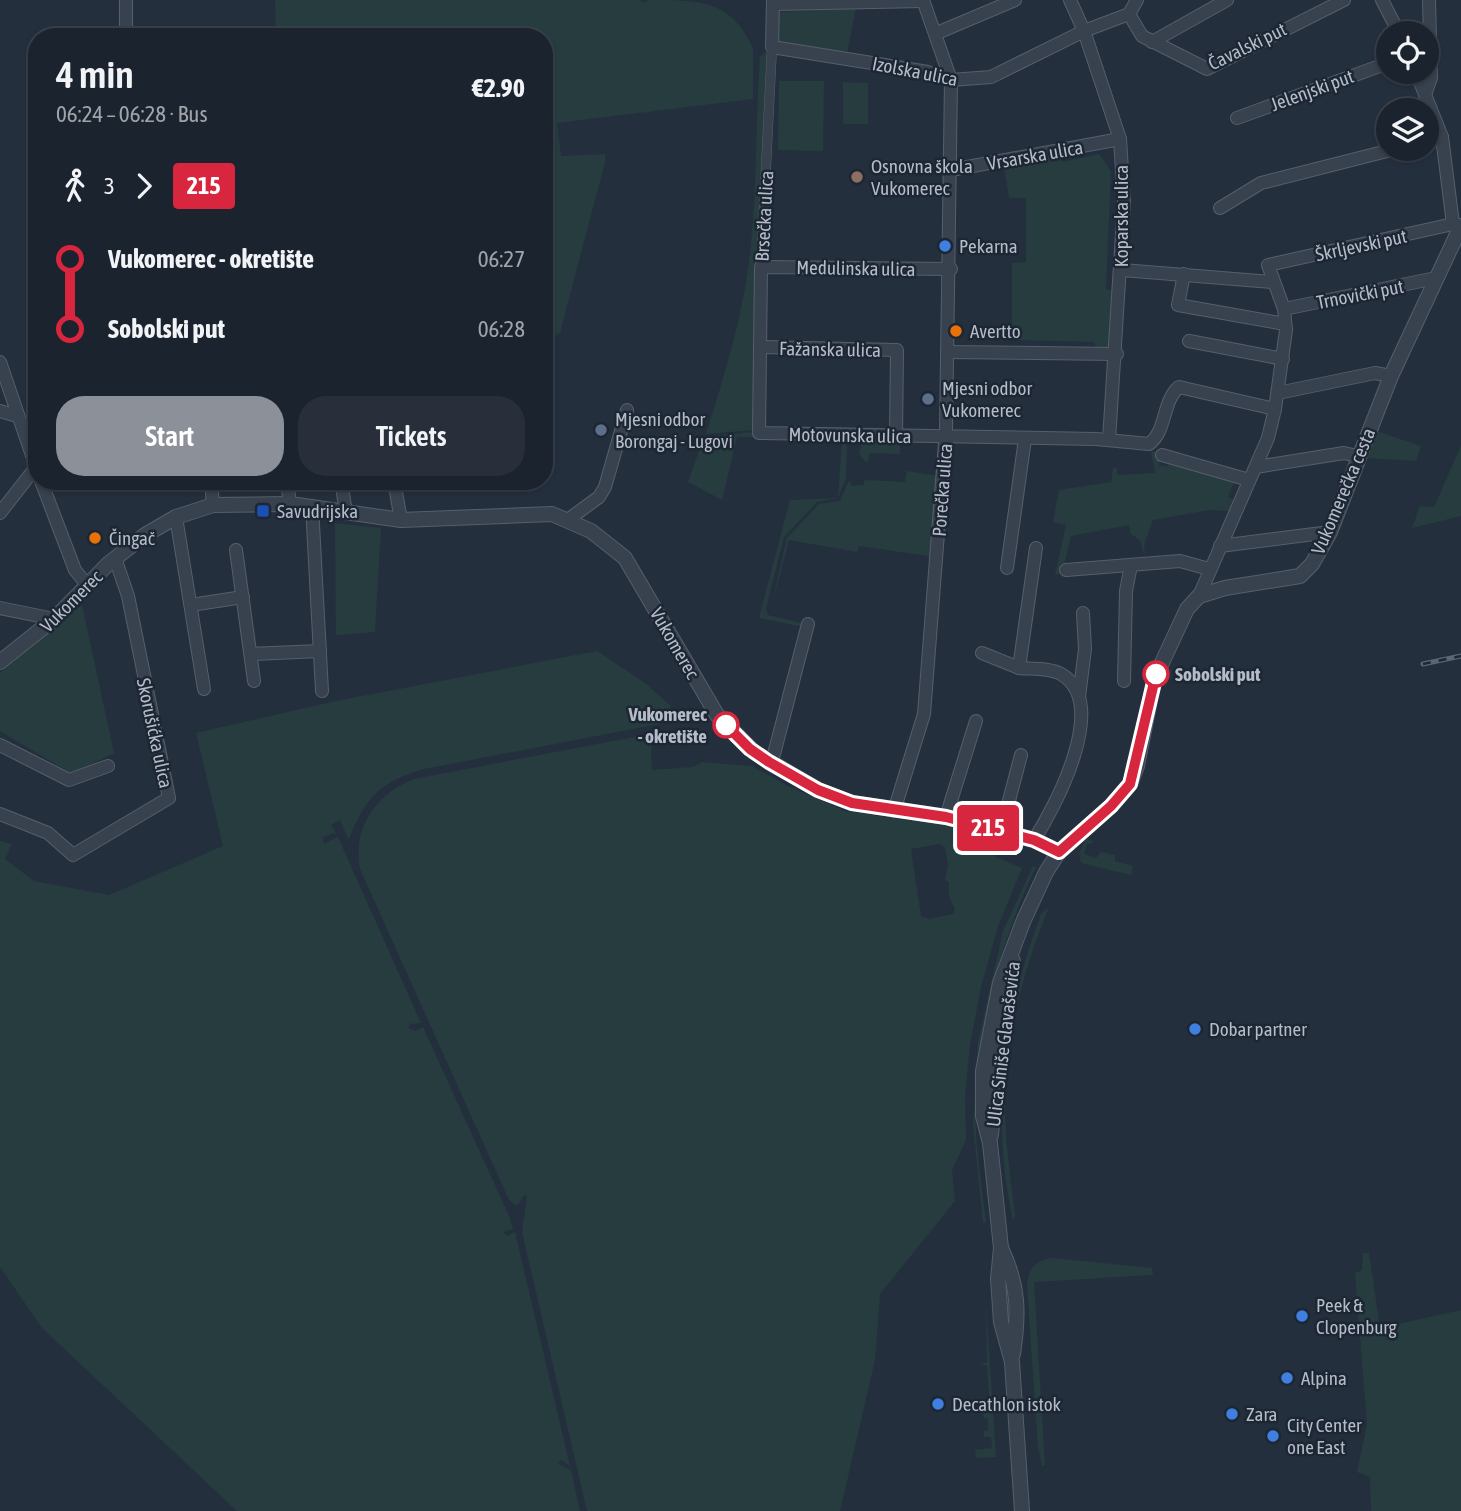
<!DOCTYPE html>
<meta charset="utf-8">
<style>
body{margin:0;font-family:"Asap Condensed",sans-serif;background:#282f3a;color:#f1f3f6;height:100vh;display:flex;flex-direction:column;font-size:26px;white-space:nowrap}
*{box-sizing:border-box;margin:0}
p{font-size:23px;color:#a0a4aa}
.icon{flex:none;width:38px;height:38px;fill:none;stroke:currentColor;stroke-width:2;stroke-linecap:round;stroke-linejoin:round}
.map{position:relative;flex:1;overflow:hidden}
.sheet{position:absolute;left:28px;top:28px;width:525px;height:462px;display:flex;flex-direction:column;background:#1b232e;border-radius:28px;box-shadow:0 2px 5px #0004,0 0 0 2px #39404a}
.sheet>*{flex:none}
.badge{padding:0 14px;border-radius:5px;font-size:24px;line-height:46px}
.controls{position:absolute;left:1376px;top:21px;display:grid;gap:14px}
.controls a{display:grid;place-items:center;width:63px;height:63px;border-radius:50%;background:#1b232e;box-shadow:0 2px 5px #0004,0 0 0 2px #39404a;font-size:35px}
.map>.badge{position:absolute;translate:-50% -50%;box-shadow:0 0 0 4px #fff}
.legs{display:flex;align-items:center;gap:10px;height:77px;padding:0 28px;font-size:23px}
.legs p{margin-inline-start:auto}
.summary{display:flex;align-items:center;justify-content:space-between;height:119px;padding:0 28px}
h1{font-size:38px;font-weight:600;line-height:52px}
.primary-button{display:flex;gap:14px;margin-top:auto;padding:14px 28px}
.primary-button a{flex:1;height:80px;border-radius:28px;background:#8c9099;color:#fff;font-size:28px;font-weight:600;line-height:80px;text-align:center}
.primary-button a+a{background:#282f3a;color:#f1f3f6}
ul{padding:0 28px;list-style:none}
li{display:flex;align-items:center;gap:24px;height:70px;font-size:26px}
li i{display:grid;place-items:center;width:10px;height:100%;margin:0 9px;background:currentColor}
li i::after{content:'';width:18px;height:18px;margin:-9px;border:5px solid;border-radius:50%;background:#1b232e}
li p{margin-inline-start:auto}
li:first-child i{background:linear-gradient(#0000 50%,currentColor 0)}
li:last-child i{background:linear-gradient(currentColor 50%,#0000 0)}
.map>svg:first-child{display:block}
</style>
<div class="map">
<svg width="1461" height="1511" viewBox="0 0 1461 1511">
<rect width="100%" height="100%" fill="#242f3e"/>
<g fill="#263c3f" fill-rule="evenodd">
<path d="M275 0H641L642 3 650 0C700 0 731 0 753 48V99L557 123 561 156 605 154V162L560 333 544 339V37H276Z"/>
<polygon points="856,8 847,54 779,41 778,12"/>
<path d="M765 52 768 56 754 430 706 434C723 379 740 326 748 269 758 198 755 128 760 57Z"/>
<polygon points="779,81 824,81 823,151 778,150"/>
<polygon points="843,82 868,83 868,124 843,124"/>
<polygon points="1099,154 1111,171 1106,289 1115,291 1110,343 1108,348 1097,350 1094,342 1012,340 1012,263 1026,262 1026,198 1009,198 1004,167 1058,155 1062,162"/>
<polygon points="1376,431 1421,446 1416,461 1366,458"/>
<polygon points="754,432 758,437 737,437 722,500 688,482 704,437"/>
<polygon points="842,441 847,446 846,478 838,498 817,502 784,537 766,608 768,615 802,623 803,627 759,618 790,500 838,498"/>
<polygon points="862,441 900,442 900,454 869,453 868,462 864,460 859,454"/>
<polygon points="1461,446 1461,516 1412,528 1420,506 1434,507"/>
<polygon points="1151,451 1161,453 1159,465 1167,467 1168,464 1234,482 1228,497 1234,500 1229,511 1209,510 1153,520 1144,545 1145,557 1140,540 1131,534 1129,525 1071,536 1062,574 1055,575 1066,525 1053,522 1059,490 1111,482 1113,468 1117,468 1117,475 1155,473"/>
<polygon points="907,471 938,476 935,557 859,546 857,552 789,540 770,611 787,538 819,504 840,501 849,480 852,486 864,485 864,480 905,482"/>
<polygon points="335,523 381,528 375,632 336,635"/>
<polygon points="82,605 114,753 72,774 0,731 0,673"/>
<path d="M597 651 645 683 671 706 669 722 424 769C382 781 366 796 350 837L348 839 340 820 331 825 337 835 333 833 323 837 324 844 338 837 421 1023 410 1024 408 1028 415 1031 423 1027 510 1218 513 1229 503 1232 508 1236 515 1232 570 1466 561 1460 558 1464 571 1470 580 1511H237L42 1328 0 1267V841L12 844 5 859 34 881 109 895 223 846 196 733 336 701Z"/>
<path d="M666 731 651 744 652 770 693 767 702 762 752 766 788 786 845 811 944 825 1000 839 994 856 1022 868 998 926 981 987 970 1045 965 1095 966 1140 952 1170 955 1201 880 1294 875 1360 840 1511H587L522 1232 527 1196 524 1195 517 1206 509 1200 360 869C352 828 376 794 414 779ZM939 844 945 847 948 865 945 880 949 882V896L955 909 953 914 929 919 921 916 911 849Z"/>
<polygon points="1086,839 1093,841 1092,844 1087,843 1084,854 1096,858 1101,852 1115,855 1115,861 1133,866 1131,875 1081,863 1079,854"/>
<path d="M1033 866 1036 867C1000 942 980 1022 976 1105 974 1144 982 1184 986 1223H983L973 1125 978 1042 1003 931Z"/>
<path d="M1049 907C1023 970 1005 1039 1005 1107 1005 1143 1011 1180 1015 1215L1013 1220C990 1117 1004 1012 1041 914Z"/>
<polygon points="1363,1253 1369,1253 1380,1328 1461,1310 1461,1511 1371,1511 1370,1477 1357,1472 1367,1425 1355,1273 1362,1270"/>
<path d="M1052 1258 1152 1268 1153 1275 1034 1282 1045 1466H1042L1038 1448 1027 1286C1028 1269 1035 1261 1052 1258Z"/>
<polygon points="986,1305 996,1457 976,1458 975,1450 992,1448 991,1437 984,1437 984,1431 988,1430 988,1418 984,1418 983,1413 990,1412 987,1365 980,1365 987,1362"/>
</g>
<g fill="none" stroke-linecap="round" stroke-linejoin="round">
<g stroke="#565f6c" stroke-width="10">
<polyline id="pedestrian" points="761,267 772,47"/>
</g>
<g stroke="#565f6c" stroke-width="14">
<g id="minor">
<polyline points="126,0 126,37"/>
<polyline points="773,0 772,47 928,72 951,80 991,77 1084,31 1129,14"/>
<polyline points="1070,0 1084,31 1120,139 1124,202 1109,440"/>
<polyline points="1137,0 1129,14 1142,36 1207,69 1344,0"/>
<polyline points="1382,0 1399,33"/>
<polyline points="773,4 923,1"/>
<polyline points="937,33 1015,0"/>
<polyline points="1152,42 1227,0"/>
<polyline points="1416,72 1442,137 1453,224 1459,226"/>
<polyline points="1426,92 1431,78 1429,0"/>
<polyline points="1237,118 1388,63"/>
<polyline points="1426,141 1442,137"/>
<polyline points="951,170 1120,139"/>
<polyline points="1220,208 1261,183 1395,149"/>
<path d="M951 269 761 267 759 433 1096 439 1149 444C1167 431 1162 401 1179 387L1275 409"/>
<polyline points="1122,270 1272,282"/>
<polyline points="1184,274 1178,305 1285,324"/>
<polyline points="1284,309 1436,278"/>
<polyline points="1189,341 1283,359"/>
<polyline points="760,347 897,350 896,436"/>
<polyline points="947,352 1117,354"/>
<polyline points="0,362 37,470"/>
<polyline points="1278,393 1375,373 1391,376"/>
<polyline points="0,411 17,416"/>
<polyline points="1162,455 1249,480"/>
<polyline points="1256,467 1344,453 1357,456"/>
<polyline points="41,481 75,570 87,585"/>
<polyline points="211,481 213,505"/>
<polyline points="287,481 290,504"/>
<polyline points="341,481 346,512"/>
<polyline points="394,481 401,520"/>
<polyline points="312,506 322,691"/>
<polyline points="0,513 36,467"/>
<polyline points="176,517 204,689"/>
<polyline points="569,519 599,497 605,487 627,410"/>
<polyline points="1220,546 1330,532"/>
<polyline points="236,550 254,681"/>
<polyline points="1007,568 1025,439"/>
<polyline points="1066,570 1180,561 1209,569"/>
<polyline points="1199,596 1268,438 1275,409 1286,330 1284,309 1268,265 1453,224"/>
<polyline points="191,605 243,597"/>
<polyline points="0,608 54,619"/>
<polyline points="982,653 1019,668"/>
<polyline points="251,654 320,651"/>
<polyline points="1124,681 1126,591 1131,565"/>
<polyline points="1079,697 1085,649 1083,613"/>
<polyline points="0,745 69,780 108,766"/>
<polyline points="769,762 774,754 808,624"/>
<polyline points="894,811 924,714 946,430 951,80 923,0"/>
<polyline points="0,814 48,833 73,855 169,798 128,596 115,558"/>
<polyline points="946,817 976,721"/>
<polyline points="1001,831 1021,755"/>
<path d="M1034 840C1055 807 1111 703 1061 674 1051 668 1031 669 1019 668L1036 548"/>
</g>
</g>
<g stroke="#565f6c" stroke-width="16">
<g id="tertiary">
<polyline points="0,662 54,619 108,564 145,535 176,517 213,505 290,504 401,520 552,514 591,531 625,558 717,715 754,752 818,790 852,803 946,817 1034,840 1059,852"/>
<polyline points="991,1135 998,1057 1013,961"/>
<path d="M1001 1248C1019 1286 1019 1313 1013 1354"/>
<polyline points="1022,1511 1012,1362 1001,1322 998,1279 1001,1248 990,1143 983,1116 983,1071 1000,983 1023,922 1046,872 1059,852 1111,806 1130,784 1137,766 1154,680 1187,609 1199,596 1225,588 1300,576 1312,564 1330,532 1391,376 1461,226"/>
</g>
</g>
<use href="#pedestrian" stroke="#38414e" stroke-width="9"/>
<use href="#minor" stroke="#38414e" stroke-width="12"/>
<use href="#tertiary" stroke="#38414e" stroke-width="14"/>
<g stroke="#5a6575" stroke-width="5">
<polyline id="rail" points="1423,664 1461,656"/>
</g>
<use href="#rail" stroke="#1d2633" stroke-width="2.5" stroke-dasharray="8" stroke-linecap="butt"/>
</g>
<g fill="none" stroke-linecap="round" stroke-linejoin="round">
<g stroke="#fff" stroke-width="16">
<polyline id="line-1" points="726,725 750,749 769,762 818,790 852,803 946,817 1034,840 1059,852 1111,806 1130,784 1156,674"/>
</g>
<use href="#line-1" stroke="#d7263d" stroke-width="10"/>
</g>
<circle fill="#8d6e63" stroke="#1d2633" stroke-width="2.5" cx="857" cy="177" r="7"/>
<g fill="#3f7fe0" stroke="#1d2633" stroke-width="2.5">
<circle cx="945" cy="246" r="7"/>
<circle cx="1195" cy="1029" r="7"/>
<circle cx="1302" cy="1316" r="7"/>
<circle cx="1287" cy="1378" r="7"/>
<circle cx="938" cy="1404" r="7"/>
<circle cx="1232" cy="1414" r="7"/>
<circle cx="1273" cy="1436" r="7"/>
</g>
<g fill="#e8710a" stroke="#1d2633" stroke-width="2.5">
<circle cx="956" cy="331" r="7"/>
<circle cx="95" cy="538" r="7"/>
</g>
<g fill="#5c6f8a" stroke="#1d2633" stroke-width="2.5">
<circle cx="928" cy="399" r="7"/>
<circle cx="601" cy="430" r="7"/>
</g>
<rect fill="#1a4fb4" stroke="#1d2633" stroke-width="2.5" x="256" y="504" width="14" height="14" rx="3.5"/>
<g fill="#fff" stroke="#d7263d" stroke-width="3.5">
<circle cx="1156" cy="674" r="12"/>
<circle cx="726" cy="725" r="12"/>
</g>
<g text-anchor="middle" stroke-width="5" stroke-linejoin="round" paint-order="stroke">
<g font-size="19" fill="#b4bcc9" stroke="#1d2633">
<text transform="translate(1247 46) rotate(-26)" y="7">Čavalski put</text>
<text transform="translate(915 71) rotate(11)" y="7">Izolska ulica</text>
<text transform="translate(1312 90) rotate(-20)" y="7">Jelenjski put</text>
<text transform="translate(1035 155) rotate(-10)" y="7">Vrsarska ulica</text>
<text transform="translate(764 216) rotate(-87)" y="7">Brsečka ulica</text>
<text transform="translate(1121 216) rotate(-90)" y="7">Koparska ulica</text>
<text transform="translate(1361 245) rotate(-12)" y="7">Škrljevski put</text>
<text transform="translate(856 268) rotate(1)" y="7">Medulinska ulica</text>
<text transform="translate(1360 294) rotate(-11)" y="7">Trnovički put</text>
<text transform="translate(830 349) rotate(1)" y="7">Fažanska ulica</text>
<text transform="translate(850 435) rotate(1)" y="7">Motovunska ulica</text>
<text transform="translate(942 490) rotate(-86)" y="7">Porečka ulica</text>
<text transform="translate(1343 491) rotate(-67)" y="7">Vukomerečka cesta</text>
<text transform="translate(71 601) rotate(-45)" y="7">Vukomerec</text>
<text transform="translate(675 643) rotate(60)" y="7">Vukomerec</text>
<text transform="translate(155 733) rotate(78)" y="7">Skorušićka ulica</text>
<text transform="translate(1003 1044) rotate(-83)" y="7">Ulica Siniše Glavaševića</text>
</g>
<g font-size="19" fill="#b4bcc9" stroke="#1d2633" text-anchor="start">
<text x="871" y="173">Osnovna škola<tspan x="871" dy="22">Vukomerec</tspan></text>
<text x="959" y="253">Pekarna</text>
<text x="970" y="338">Avertto</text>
<text x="942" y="395">Mjesni odbor<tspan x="942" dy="22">Vukomerec</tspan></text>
<text x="615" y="426">Mjesni odbor<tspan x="615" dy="22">Borongaj - Lugovi</tspan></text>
<text x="277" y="518">Savudrijska</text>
<text x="109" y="545">Čingač</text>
<text x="1209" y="1036">Dobar partner</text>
<text x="1316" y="1312">Peek &amp;<tspan x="1316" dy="22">Clopenburg</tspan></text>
<text x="1301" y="1385">Alpina</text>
<text x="952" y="1411">Decathlon istok</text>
<text x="1246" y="1421">Zara</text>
<text x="1287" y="1432">City Center<tspan x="1287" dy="22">one East</tspan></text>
</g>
<g font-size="19" font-weight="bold" fill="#b4bcc9" stroke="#1d2633" text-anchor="start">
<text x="1175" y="681">Sobolski put</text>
<text x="707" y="721" text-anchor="end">Vukomerec<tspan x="707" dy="22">- okretište</tspan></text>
</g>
</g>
</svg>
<div class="controls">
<a><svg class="icon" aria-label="locate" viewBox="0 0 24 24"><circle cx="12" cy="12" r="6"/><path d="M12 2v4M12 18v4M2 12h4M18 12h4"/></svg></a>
<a><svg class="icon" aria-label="layers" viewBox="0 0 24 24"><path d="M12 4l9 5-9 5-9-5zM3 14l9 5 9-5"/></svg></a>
</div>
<b class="badge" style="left:988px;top:828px;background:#d7263d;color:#fff">215</b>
<section class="sheet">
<div class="summary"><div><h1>4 min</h1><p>06:24 – 06:28 · Bus</p></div><b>€2.90</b></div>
<div class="legs"><svg class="icon" aria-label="walk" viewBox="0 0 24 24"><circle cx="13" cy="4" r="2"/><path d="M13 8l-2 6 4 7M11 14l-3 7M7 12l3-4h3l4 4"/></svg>3<svg class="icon" aria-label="forward" viewBox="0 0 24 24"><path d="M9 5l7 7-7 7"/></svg><b class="badge" style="background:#d7263d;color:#fff">215</b></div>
<ul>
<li><i style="color:#d7263d"></i><b>Vukomerec - okretište</b><p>06:27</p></li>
<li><i style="color:#d7263d"></i><b>Sobolski put</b><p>06:28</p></li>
</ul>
<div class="primary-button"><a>Start</a><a>Tickets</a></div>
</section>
</div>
